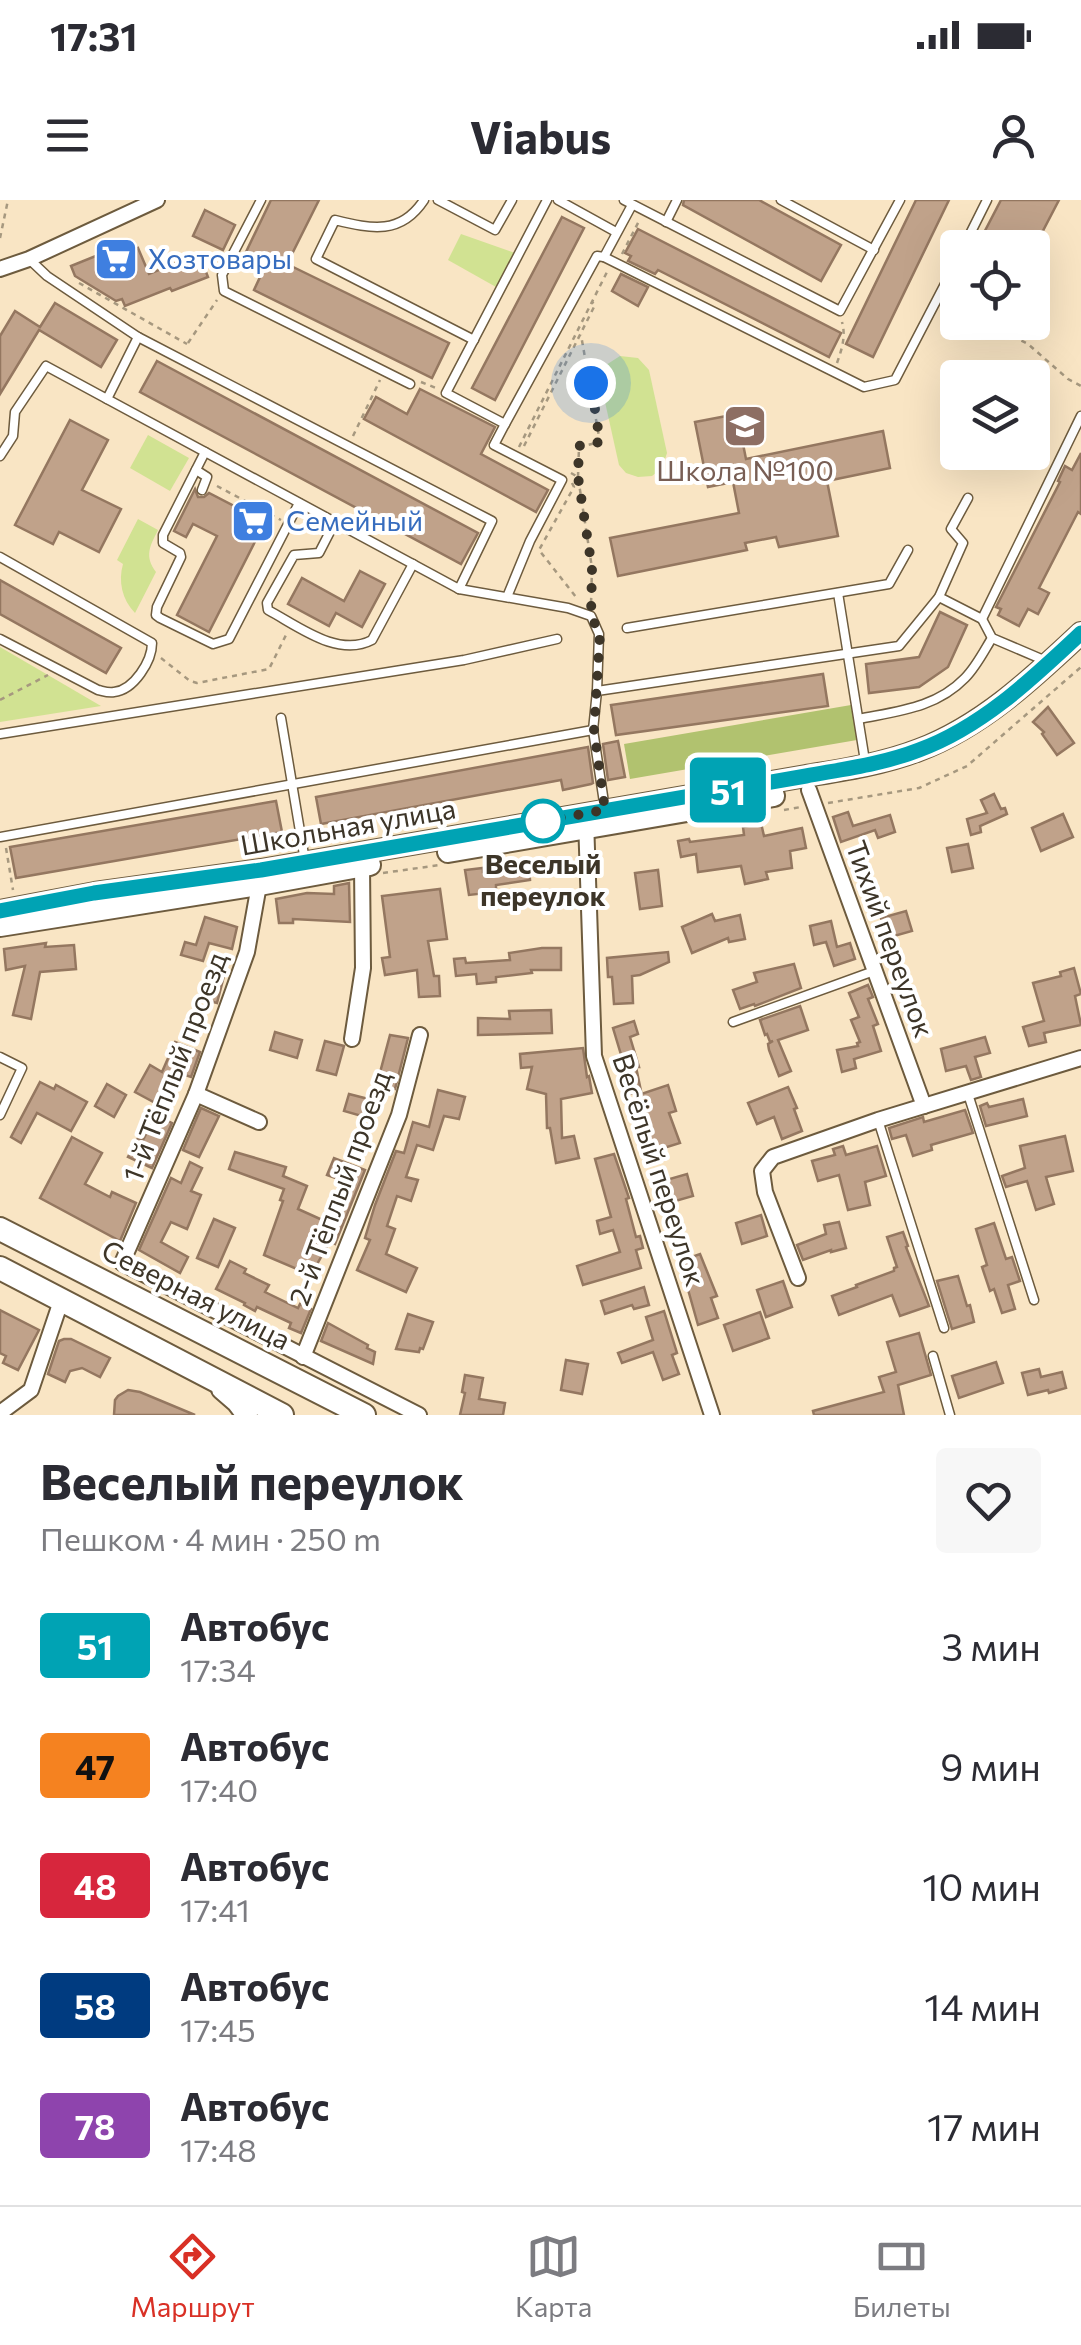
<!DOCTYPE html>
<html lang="ru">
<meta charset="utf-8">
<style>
body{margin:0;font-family:Commissioner,sans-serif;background:#f7f7f7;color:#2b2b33;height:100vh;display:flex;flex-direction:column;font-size:38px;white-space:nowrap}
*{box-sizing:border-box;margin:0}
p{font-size:32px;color:#7c7c81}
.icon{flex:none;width:55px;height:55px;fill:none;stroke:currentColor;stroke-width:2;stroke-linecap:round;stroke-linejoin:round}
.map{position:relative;height:1215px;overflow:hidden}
.sheet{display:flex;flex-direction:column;background:#fff;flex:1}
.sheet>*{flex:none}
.badge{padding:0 20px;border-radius:8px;font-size:35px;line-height:65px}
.buttons{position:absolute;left:940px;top:30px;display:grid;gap:20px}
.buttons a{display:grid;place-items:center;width:110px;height:110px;border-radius:10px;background:#fff;box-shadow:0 10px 40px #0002;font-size:50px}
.you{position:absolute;width:50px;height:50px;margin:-25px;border:8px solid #fff;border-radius:50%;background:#1a73e8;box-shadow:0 0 0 15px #1a73e833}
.map>.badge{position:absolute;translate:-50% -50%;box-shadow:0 0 0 5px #fff}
.round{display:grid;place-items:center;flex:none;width:105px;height:105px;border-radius:10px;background:#f7f7f7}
.summary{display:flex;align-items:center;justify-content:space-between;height:170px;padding:0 40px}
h1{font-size:48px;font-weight:700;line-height:75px}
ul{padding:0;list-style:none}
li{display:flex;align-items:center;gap:30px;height:120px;padding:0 40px}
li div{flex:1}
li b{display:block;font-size:38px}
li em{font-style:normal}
li .badge{min-width:110px;font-weight:700;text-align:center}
.status{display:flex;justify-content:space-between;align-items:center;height:70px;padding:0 50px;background:#fff;direction:ltr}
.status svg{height:28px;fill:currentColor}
header{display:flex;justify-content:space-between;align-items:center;height:130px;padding:0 40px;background:#fff;font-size:45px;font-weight:700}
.dock{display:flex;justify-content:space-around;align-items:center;height:140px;border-top:2px solid #e1e1e2;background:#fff;font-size:28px;color:#7c7c81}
.dock a{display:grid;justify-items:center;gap:5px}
.dock .on{color:#d93025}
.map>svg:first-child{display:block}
</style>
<div class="status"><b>17:31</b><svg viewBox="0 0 49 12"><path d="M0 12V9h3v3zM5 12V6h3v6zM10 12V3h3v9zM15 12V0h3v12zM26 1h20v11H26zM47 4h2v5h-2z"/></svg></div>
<header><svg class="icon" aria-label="menu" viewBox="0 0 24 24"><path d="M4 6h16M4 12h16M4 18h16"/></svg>Viabus<svg class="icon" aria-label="person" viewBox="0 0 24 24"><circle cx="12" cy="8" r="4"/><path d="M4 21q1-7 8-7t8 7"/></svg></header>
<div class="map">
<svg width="1081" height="1215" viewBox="0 0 1081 1215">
<rect width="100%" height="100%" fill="#f9e5c4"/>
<g fill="#d1e292">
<polygon points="461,34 515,53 496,87 448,60"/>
<polygon points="620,156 638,158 649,170 667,253 662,268 652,276 638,277 626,273 619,265 601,184 602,172 606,165"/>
<polygon points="148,235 189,258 170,291 130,268"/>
<path d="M138 319 158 330C150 346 144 356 156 372L135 413C122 400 118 381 123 364L117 360Z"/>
<polygon points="0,447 101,506 0,522"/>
</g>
<polygon fill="#b1c26f" points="851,505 857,540 630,579 624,544"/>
<g fill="#c0a28a" stroke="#947760" stroke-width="2.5">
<polygon points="271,0 319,0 287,64 449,143 432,178 254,90 267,62 246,52"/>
<polygon points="684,0 759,0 841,45 821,81 683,5"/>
<polygon points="916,0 949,0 873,157 846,144"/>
<polygon points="1001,0 1059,0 1034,48 976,48"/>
<polygon points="205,10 235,25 223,50 193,36"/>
<polygon points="562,17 584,28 495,200 472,188"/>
<polygon points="638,29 841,133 829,157 658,70 655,74 628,61 631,56 625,53"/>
<polygon points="138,48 149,74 199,54 208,77 172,91 170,88 125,106 122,99 116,101 75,76 71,66 103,53 107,61"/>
<polygon points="621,74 648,87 638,106 612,91"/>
<polygon points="55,103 117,140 101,167 39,130 0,194 0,136 15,111 40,127"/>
<polygon points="157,161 478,333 461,364 140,192"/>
<polygon points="420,189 495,227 481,254 548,290 536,312 364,219 376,197 407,214"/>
<polygon points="737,214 746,259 883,231 890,268 827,281 838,336 779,347 776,337 745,343 747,350 618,376 610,338 739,313 733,282 708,287 695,222"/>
<polygon points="70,220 108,240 82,290 121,309 99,352 59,332 53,344 15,325"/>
<polygon points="1081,253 1081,314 1078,312 1039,388 1049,393 1038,414 1028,409 1019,426 998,415 1001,409 996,407 1060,282 1058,281 1065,266 1072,270"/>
<polygon points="195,289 198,297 204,297 209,293 265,322 209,432 177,415 217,336 193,324 186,337 174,331"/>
<polygon points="360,371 385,384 362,427 336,413 329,426 288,404 302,378 344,401"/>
<polygon points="0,380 121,448 106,473 0,414"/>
<polygon points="940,412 967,425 948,467 919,487 869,493 866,464 919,457"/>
<polygon points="823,474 828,506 616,535 611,505"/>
<polygon points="1048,507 1074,543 1057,555 1042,534 1044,532 1033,522"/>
<polygon points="618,541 625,577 608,580 603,544"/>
<polygon points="588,547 593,583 591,584 563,590 561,580 321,624 316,597"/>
<polygon points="994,594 1001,609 1005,608 1007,614 980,626 981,632 971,635 967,619 987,613 981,600"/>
<polygon points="276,601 282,632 16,678 10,647"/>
<polygon points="848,612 853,626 890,615 895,632 878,638 875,630 841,642 833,617"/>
<polygon points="1063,614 1073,637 1041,651 1032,628"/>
<polygon points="761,623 764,636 802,628 806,648 790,651 792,668 766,672 768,679 745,684 741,666 698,672 696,654 681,657 678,641 689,639 690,642 744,635 743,627"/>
<polygon points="968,644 973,668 952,672 947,648"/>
<polygon points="529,666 530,680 496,685 496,692 469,695 465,670 483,668 483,672 515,671 515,667"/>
<polygon points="658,670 662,706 640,709 635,673"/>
<polygon points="349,683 350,722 293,719 293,723 279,723 276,699 307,693 334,694 334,686"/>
<polygon points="440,689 447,739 428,741 434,776 439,776 440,796 419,797 417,770 385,775 382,758 390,757 382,696"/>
<polygon points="906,711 912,731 887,738 881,718"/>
<polygon points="712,714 715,721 740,715 745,739 729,742 728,738 692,753 682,727"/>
<polygon points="205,717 237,727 232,749 209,743 203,761 181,755 185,742 196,745"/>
<polygon points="831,721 837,747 850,743 855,759 834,766 826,742 814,745 810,726"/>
<polygon points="46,743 45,747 74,745 76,769 40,772 31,819 13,815 25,766 6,770 4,749"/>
<polygon points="542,748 561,748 561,770 531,770 532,773 496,777 496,782 477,784 476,774 456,776 454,759 465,758 466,763 510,760 509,753"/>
<polygon points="668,752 669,762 640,775 632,776 633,803 614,804 612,777 608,777 607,758"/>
<polygon points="794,764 801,788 755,806 754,804 740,809 733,790 757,782 754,773"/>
<polygon points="1074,768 1081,794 1075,796 1081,825 1044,833 1046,842 1029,846 1023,827 1044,821 1033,783 1061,776 1060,772"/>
<polygon points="206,771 224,776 217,803 198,798"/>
<polygon points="868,785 873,797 868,799 878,824 873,826 881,851 854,859 856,868 842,872 837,850 858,846 857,843 860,842 851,820 859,817 849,793"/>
<polygon points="800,806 808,830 778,840 791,871 779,876 769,850 768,844 773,841 770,842 767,834 765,835 760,820"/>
<polygon points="551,810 552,833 478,835 478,818 510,819 509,811"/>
<polygon points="634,821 638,834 630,837 639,867 636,867 641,891 625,895 620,872 617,873 614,861 622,858 613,828"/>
<polygon points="275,832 302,840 297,858 270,850"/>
<polygon points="390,835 408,838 395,889 377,884"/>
<polygon points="985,837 990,853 975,857 981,877 971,880 966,866 946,871 941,849"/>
<polygon points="325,841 344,846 336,875 317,870"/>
<polygon points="175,842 200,852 191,877 179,873 161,906 135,892 150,865 162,872"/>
<polygon points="583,848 587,877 589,876 592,893 561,899 562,938 574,936 579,958 556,963 550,928 547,928 546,894 527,889 532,867 521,868 520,854"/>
<polygon points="40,882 54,889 56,885 87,902 71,931 37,913 21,943 11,937"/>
<polygon points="107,884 126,895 114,917 95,906"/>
<polygon points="668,885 676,911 669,913 680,943 651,952 644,933 649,932 638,895"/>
<polygon points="788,887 797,908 794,909 802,931 782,939 774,917 757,924 748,903"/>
<polygon points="438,890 465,897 459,919 444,916 433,950 417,945 406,977 418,980 411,1001 397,996 387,1026 395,1029 386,1054 417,1068 406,1092 357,1070 370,1040 365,1038 375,1005 396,951 404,953 413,922 429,927"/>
<polygon points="349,894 376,901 372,919 344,911"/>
<polygon points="1023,899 1027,916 986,926 980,906 987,903 989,907"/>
<polygon points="201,908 219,916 199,957 183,950"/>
<polygon points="965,910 973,933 931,945 932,950 913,956 906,935 892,939 889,928 923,917 924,922"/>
<polygon points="156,915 172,923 152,968 128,957 138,938 143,940"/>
<polygon points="1065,936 1073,971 1046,977 1054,1004 1036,1010 1027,981 1006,987 1002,976 1025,968 1020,946"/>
<polygon points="72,937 102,953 85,984 110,997 112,992 136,1003 120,1041 40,998"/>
<polygon points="843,946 846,955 877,946 886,976 865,982 870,1005 848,1010 839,975 818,981 812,961 835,955 833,949"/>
<polygon points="235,952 286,967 283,976 307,986 298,1009 329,1023 344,981 327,975 334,958 365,970 335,1044 330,1041 311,1075 264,1055 283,1001 280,1000 284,989 229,969"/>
<polygon points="614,954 629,998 626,999 636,1037 640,1036 643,1048 636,1050 641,1068 583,1085 577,1066 620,1052 613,1030 600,1034 597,1021 611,1017 595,959"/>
<polygon points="190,962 202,968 191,991 201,995 187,1029 171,1022 161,1042 188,1057 180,1073 139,1050 171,978 181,983"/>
<polygon points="687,974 693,996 665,1004 659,982"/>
<polygon points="761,1015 767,1036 742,1044 736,1023"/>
<polygon points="214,1019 235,1028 218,1067 197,1058"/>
<polygon points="839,1022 846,1048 831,1052 831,1050 803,1060 797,1045 826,1034 824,1025"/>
<polygon points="994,1023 1006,1059 1012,1057 1020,1081 1008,1085 1015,1109 1002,1113 994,1089 990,1091 982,1067 987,1065 976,1029"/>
<polygon points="903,1032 908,1046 906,1047 929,1106 900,1116 892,1095 839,1115 832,1096 857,1087 856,1085 894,1071 894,1068 897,1067 887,1037"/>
<polygon points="700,1054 717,1096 711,1098 718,1118 698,1125 680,1061"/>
<polygon points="230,1061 246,1069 244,1073 269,1085 265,1092 298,1108 300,1104 311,1109 301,1133 289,1128 291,1123 257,1107 255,1111 244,1105 245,1103 216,1089"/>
<polygon points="958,1076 967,1106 970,1105 974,1122 952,1129 937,1081"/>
<polygon points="783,1081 792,1107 766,1117 757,1090"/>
<polygon points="644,1087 649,1105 634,1109 632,1105 605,1114 601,1101"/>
<polygon points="0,1110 39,1130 18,1170 3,1163 6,1156 0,1153"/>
<polygon points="664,1111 677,1153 672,1155 679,1174 663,1180 653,1152 622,1163 618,1153 653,1140 646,1117"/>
<polygon points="760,1112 769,1138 733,1151 724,1125"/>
<polygon points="408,1114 433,1122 423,1149 420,1148 419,1152 396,1149"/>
<polygon points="328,1123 368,1145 367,1148 375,1152 373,1164 321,1141"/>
<polygon points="919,1133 931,1175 898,1185 904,1215 814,1215 813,1211 884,1192 879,1177 896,1172 887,1142"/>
<polygon points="64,1139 71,1139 110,1158 100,1177 82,1168 70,1171 65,1182 48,1174 59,1141"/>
<polygon points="566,1160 588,1164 582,1194 561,1190"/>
<polygon points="996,1162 1003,1183 959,1198 952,1176"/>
<polygon points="1039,1169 1041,1177 1062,1172 1066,1188 1049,1193 1048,1190 1028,1195 1022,1173"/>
<polygon points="465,1175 483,1178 479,1199 505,1203 503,1215 460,1215 465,1193 462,1192"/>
<polygon points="128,1190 140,1192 195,1215 114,1215 115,1200 118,1196"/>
</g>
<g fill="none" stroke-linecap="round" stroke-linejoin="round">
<g stroke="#6d5b3e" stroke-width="11">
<g id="lane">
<polyline points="261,0 222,75 224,91 410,184"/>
<path d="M424 0C401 35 372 29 335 20L316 59 474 140"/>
<polyline points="438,0 495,30 512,0"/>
<polyline points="547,0 446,193 505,224 597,56 604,57 632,5"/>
<polyline points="558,0 616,32"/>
<polyline points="624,0 840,111 900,0"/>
<polyline points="781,0 874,50"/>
<polyline points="666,22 677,0"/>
<polyline points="963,48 987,0"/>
<polyline points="604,57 864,187 895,180 958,59"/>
<polyline points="29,59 47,76 138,137 492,321 459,389 107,199"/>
<polyline points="505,224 494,245 562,280 530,341 507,397"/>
<polyline points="205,252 163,335 163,343 180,353 181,357 157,407 156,415 160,418 213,444 229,439 299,303"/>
<polyline points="0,256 13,236 15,212 46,166 107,199 138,137"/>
<polyline points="196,270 207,277 202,290"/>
<path d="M335 322 319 353 294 355 267 403 268 410C298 426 338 458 372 440L413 364"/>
<path d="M0 357 152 443C152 461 134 490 114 492 108 493 103 491 98 490L0 439"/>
<polyline points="459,389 568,408 591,416 599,434 597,491"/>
<polyline points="838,393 865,561"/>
<polyline points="939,397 982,419 1081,216"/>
<polyline points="982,419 992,438 1046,461"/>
<polyline points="627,428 889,384 908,350"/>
<polyline points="281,518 305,661"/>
<path d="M859 519C898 511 936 508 965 478 976 467 984 451 992 438"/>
<polyline points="0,534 464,460 557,439"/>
<polyline points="605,609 593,530 597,491 899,446 939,397 963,343 951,329 968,298"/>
<polyline points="0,637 593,530"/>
<polyline points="733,822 874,771"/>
<polyline points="0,857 22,868 0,915"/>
<polyline points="968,894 1034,1100"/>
<polyline points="878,920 944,1128"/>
<polyline points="933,1156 950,1215"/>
</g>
</g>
<g stroke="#6d5b3e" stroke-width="18">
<g id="street">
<polyline points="0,69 29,59 157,0"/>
<polyline points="809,590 924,906"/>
<polyline points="586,620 594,856 712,1215"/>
<polyline points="259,685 247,752 196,894 122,1063 419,1215"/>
<polyline points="352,839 363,768 362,666"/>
<polyline points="196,894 259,922"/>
<polyline points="798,1078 765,992 762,971 773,957 878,920 1081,858"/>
<polyline points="303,1157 399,915 420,835"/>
<polyline points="0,1213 31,1190 61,1101"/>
</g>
</g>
<g stroke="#6d5b3e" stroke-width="24">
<g id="secondary">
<polyline points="448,652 774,596"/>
<path d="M0 711 95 693 261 670 806 576C844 570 883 564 919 550 982 526 1033 478 1081 433"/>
<polyline points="0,726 259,685 370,665"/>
<polyline points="222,1189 237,1202 247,1215"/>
</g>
</g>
<g stroke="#6d5b3e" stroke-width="26">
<g id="primary">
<polyline points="0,1029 364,1215"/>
<polyline points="0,1068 282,1215"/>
</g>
</g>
<g stroke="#a6987f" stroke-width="2.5" stroke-dasharray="5 5" stroke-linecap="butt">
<polyline points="0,38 8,0"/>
<polyline points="622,54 639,21"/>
<polyline points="79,83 187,144"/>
<polyline points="945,102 958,108"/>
<polyline points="986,122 1028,144 1068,179 1081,186"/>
<polyline points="188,143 217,100"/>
<path d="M837 163C842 149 846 136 842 122"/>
<polyline points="421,182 436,188"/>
<polyline points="353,236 380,180"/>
<polyline points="524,246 595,105 592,102"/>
<polyline points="519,247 607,72"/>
<polyline points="571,273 578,277 592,368 591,405"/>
<polyline points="578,277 579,247 600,242 581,135"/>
<polyline points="572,283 574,287 539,350 576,397"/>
<polyline points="217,286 281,320"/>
<polyline points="161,458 190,481 197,483 269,469 287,433"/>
<polyline points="0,500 48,475"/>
<polyline points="828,603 919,588 967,566 1081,467"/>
<polyline points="784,610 801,607"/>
<polyline points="6,648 13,690"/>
<polyline points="383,673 440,665"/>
</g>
<use href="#lane" stroke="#fff" stroke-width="8"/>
<use href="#street" stroke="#fff" stroke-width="14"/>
<use href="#secondary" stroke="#fff" stroke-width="20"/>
<use href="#primary" stroke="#fff" stroke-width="22"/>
</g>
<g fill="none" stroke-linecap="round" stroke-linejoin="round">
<g stroke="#fff" stroke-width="22">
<path id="line" d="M0 711 94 693 261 670 806 576C844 569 883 564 919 550 982 527 1033 478 1081 433"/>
</g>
<use href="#line" stroke="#00a3b4" stroke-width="15"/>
<polyline stroke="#3d3528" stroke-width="10" stroke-dasharray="0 18" points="543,621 605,610 594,530 600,434 591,416 592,368 578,277 579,246 600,242 591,183"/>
</g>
<defs>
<g id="supermarket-square" transform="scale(2.25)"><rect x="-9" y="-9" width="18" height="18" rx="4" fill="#3f7fe0" stroke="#fff"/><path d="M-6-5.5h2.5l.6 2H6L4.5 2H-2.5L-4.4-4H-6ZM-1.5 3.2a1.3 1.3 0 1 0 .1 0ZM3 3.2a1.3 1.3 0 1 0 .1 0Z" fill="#fff"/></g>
<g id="school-square" transform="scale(2.25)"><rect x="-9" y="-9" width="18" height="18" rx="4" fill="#8d6e63" stroke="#fff"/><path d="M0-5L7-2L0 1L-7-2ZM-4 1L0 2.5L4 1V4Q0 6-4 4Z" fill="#fff"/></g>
</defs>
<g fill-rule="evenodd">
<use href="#supermarket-square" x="116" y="59"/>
<use href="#school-square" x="745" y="226"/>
<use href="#supermarket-square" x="253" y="321"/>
</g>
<circle fill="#fff" stroke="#00a3b4" stroke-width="5" cx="543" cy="621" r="20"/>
<g text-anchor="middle" stroke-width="8" stroke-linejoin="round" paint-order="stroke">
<g font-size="28" fill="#366cbe" stroke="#fff" text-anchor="start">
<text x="148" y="69">Хозтовары</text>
<text x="286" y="331">Семейный</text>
</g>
<g font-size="28" fill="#785e54" stroke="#fff">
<text x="745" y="281">Школа №100</text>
</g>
<g font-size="28" fill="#3d3528" stroke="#fff">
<text transform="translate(348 627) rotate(-10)" y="10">Школьная улица</text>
<text transform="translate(890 739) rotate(70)" y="10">Тихий переулок</text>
<text transform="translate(175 867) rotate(-69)" y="10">1-й Тёплый проезд</text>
<text transform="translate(659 970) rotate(72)" y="10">Весёлый переулок</text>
<text transform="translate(340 988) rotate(-70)" y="10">2-й Тёплый проезд</text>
<text transform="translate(196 1095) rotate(27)" y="10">Северная улица</text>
</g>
<g font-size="28" font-weight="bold" fill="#3d3528" stroke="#fff">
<text x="543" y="674">Веселый<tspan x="543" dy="32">переулок</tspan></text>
</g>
</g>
</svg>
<div class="buttons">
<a><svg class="icon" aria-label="locate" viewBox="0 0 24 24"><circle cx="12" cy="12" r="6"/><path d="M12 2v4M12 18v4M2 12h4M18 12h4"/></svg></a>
<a><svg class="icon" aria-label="layers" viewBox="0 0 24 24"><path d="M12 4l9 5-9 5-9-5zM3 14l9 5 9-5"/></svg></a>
</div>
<div class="you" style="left:591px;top:183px"></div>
<b class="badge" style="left:728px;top:590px;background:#00a3b4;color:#fff">51</b>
</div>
<section class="sheet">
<div class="summary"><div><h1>Веселый переулок</h1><p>Пешком · 4 мин · 250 m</p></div><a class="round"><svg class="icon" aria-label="heart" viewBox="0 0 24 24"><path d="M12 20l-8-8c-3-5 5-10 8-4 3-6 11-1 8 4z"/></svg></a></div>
<ul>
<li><span class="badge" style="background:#00a3b4;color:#fff">51</span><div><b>Автобус</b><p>17:34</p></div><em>3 мин</em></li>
<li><span class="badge" style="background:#f58220;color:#111">47</span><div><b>Автобус</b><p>17:40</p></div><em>9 мин</em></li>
<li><span class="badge" style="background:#d7263d;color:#fff">48</span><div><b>Автобус</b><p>17:41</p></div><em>10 мин</em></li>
<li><span class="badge" style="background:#003b80;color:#fff">58</span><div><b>Автобус</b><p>17:45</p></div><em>14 мин</em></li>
<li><span class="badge" style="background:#8e44ad;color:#fff">78</span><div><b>Автобус</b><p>17:48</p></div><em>17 мин</em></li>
</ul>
</section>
<nav class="dock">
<a class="on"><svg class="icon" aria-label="directions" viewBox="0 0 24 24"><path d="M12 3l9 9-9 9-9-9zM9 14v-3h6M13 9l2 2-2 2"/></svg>Маршрут</a>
<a><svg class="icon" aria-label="map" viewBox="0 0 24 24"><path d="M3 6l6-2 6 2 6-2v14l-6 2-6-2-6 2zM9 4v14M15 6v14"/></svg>Карта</a>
<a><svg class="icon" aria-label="tickets" viewBox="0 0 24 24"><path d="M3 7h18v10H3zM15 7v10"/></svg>Билеты</a>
</nav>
